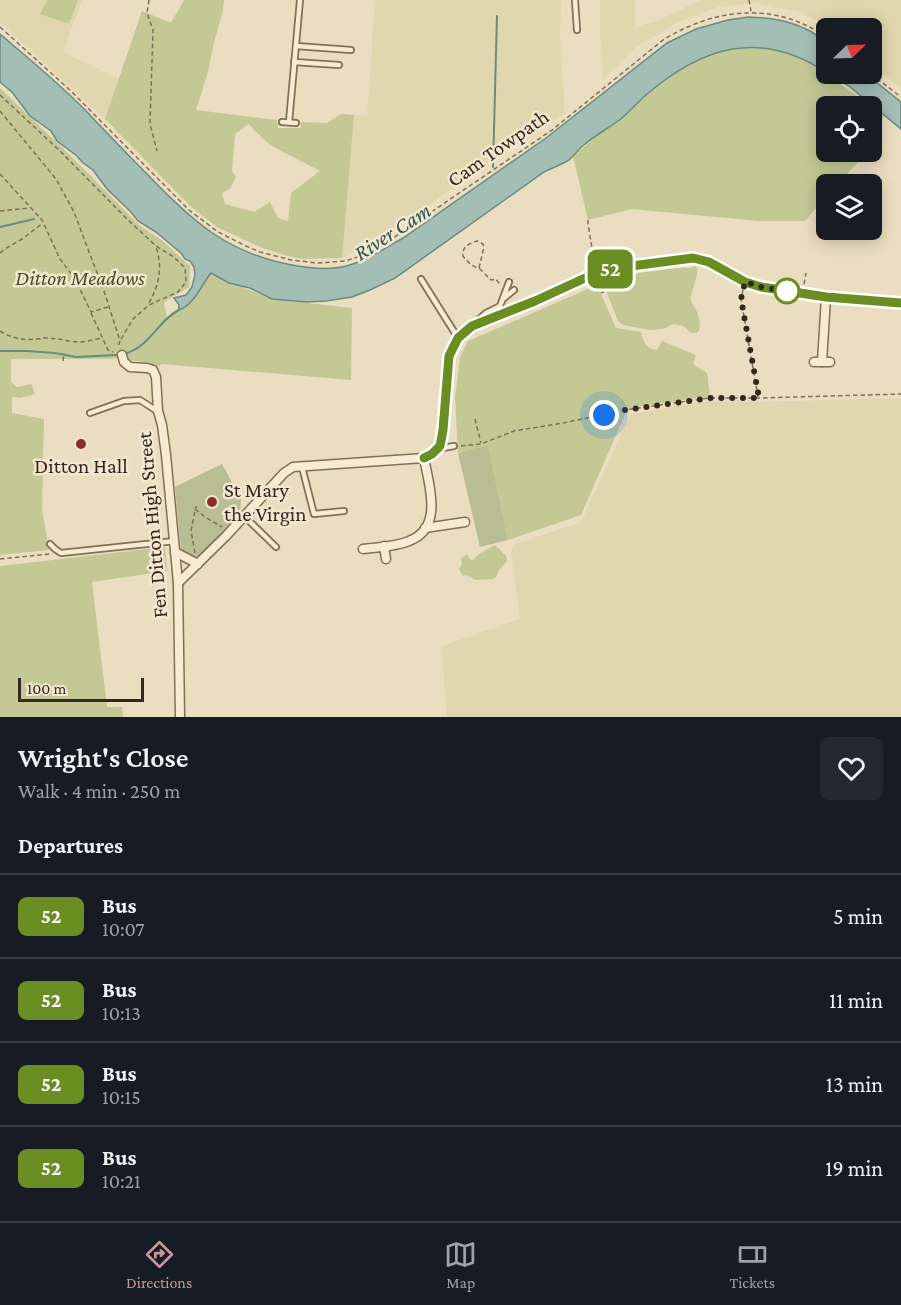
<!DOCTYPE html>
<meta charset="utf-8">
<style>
body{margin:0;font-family:"Crimson Pro",serif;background:#242831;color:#f1f3f6;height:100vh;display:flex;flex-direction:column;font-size:22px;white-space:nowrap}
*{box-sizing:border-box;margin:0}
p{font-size:20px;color:#9ea1a6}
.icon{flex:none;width:33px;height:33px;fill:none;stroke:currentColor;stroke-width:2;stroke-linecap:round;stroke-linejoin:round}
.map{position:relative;height:717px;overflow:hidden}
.drawer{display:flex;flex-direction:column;background:#171b24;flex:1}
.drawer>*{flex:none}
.badge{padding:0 12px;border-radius:9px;font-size:21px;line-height:39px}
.needle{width:39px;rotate:67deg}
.controls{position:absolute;left:816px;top:18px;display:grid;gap:12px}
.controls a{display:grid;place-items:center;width:66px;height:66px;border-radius:9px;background:#171b24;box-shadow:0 3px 15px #0003;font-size:30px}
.scale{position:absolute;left:18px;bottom:15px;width:126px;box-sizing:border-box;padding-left:6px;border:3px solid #34271d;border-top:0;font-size:16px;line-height:21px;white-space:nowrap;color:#34271d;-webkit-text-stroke:4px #f3e8cf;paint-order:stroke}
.you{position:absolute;width:30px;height:30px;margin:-15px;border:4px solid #fff;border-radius:50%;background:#1a73e8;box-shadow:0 0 0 9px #1a73e833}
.map>.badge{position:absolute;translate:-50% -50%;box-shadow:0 0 0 3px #fff}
h2{padding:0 18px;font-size:22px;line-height:54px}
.round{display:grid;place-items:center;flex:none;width:63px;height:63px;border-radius:9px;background:#242831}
.overview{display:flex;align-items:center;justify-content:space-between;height:102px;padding:0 18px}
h1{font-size:28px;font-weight:600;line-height:45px}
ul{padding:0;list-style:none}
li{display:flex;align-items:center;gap:18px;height:84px;padding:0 18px;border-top:2px solid #363941}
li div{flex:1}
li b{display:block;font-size:22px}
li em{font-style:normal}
li .badge{min-width:66px;font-weight:700;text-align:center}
.tabs{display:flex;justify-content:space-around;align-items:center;height:84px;border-top:2px solid #363941;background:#171b24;font-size:16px;color:#9ea1a6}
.tabs a{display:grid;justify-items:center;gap:3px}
.tabs .on{color:#c5999c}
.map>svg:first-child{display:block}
</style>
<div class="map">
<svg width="901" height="717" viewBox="0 0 901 717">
<rect width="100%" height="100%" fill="#ebddc0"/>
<g fill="#e0d7ae">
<polygon points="0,0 82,0 63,52 119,79 105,119 0,22"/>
<polygon points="375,0 561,0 560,36 565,113 481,168 411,218 371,243 342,258 354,115 367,116"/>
<polygon points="600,0 635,0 635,27 657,21 701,0 901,0 901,89 872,65 872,28 830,28 800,12 756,3 718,7 679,22 637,46 603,80 600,35"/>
<polygon points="901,398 901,717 447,717 441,646 520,619 511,553 514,544 576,524 582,520 630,415 675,406 707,401 753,402"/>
</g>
<g fill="#c3c895" fill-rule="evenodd">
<polygon points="47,0 78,0 69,24 40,14"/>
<path d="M184 0H224L223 11 214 42 208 72 196 110 277 120 278 128H301V122L327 123 341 114 354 115 342 258 303 259 288 256 262 248 217 227 191 207 105 119 142 11 171 23ZM249 124 255 131 270 145 320 171 291 193 288 221 278 218 270 202 254 212 225 204 222 193 230 189 236 177 232 171 235 134Z"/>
<polygon points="781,47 823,69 826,74 884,115 878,138 872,146 872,106 826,106 826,152 867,152 838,184 826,184 826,197 805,221 759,221 632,209 588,220 573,156 646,95 686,66 711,54 737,48"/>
<polygon points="0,88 75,160 139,225 164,242 190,266 189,287 164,302 167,319 210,274 272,299 352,308 351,380 162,364 153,370 145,362 123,359 125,357 110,359 11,359 11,382 17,387 31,384 35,394 20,398 12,397 12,413 44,419 42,509 49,550 0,555"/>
<path d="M696 265 697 267V275L690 299C696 310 702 318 699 331L696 333H691L683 326 674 324 663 329 650 330 623 325 618 321 605 288V285L615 279 630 277 639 273 678 268H690Z"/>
<path d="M597 285 616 328 641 332C644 343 645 348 657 350L662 341 696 355 693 364 707 373 710 396 628 408 581 515 508 540 488 447 458 453 455 398 460 357 468 341Z"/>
<polygon points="495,545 506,556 507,561 499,570 496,577 493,579 475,580 467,575 463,576 459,569 462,565 461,559 467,554 471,560 473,560 479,554"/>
<polygon points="165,547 167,571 92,582 107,707 122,707 123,717 0,717 0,566"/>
</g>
<g fill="#b9bd94">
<polygon points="488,446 508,540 480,547 458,453"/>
<path d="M222 464 241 499 240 516 222 536 200 555C192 559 188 555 181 551L175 487Z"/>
</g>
<g fill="#a3beb5" stroke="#6b8b82" stroke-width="1.5">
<path d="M748 17C777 18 804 23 826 42V72C760 29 703 46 646 95 638 102 631 110 623 117 611 127 597 134 585 144 579 148 575 155 569 160 561 165 552 168 544 172L395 278 370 290 352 297 326 301 307 302 272 299 250 288 229 283 211 273C202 284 194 305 179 310V305L174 298 186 295 192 287 195 275 194 267 190 261 185 259 181 253 156 232 138 221 130 211 107 189 93 170 82 162 77 156 57 141 51 131 30 116 12 92 0 82V34C29 59 61 85 88 113 108 134 128 155 148 175 192 221 227 253 292 265 308 268 325 270 342 267 363 263 384 249 403 238L546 138 667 43 696 29 728 20Z"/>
<polygon points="829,74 866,74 901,102 901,129 849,86"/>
</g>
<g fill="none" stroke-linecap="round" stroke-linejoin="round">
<g stroke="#6b8b82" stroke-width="2">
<polyline points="493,167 497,16"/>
<polyline points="0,227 34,219"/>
<polyline points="0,351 27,351 55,353 76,357 116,355"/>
<path d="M123 354C150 348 158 320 179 310"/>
</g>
<g stroke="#836f59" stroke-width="8">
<g id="service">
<polyline points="575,0 577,30"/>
<polyline points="296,46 351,50"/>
<polyline points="294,62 339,65"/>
<polyline points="282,122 296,123"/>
<polyline points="289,122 300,0"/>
<polyline points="421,279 458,338"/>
<polyline points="503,299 514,290"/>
<polyline points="476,322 486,313 500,306 509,282"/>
<polyline points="90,413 124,401 140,400 157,411"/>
<polyline points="440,446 443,448 454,446"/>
<polyline points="302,467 314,514 344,511"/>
<polyline points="244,516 276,547"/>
<polyline points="50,544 55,549 61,553 175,541"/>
</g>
</g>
<g stroke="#836f59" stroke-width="11">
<g id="minor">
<polyline points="122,355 124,362 130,367 147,368 153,370 156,377 158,411 162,425 166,455 178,583 180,717"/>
<polyline points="814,362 830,362"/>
<polyline points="822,362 826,297"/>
<polyline points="425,528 465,522"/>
<polyline points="384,546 386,559"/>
<path d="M363 549C378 547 395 547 409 541 444 528 429 485 424 458"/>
<polyline points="175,552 198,564"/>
<polyline points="178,583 226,536 284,473 293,467 424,458 432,454 440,446 443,430 449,356 458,338 472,326 535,301 596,273 608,269 693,258 709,262 745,282 761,287 826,297 901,303"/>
</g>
</g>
<g stroke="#836f59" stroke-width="1.5" stroke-dasharray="4.5 3" stroke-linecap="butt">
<polyline points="149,0 147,13 153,30 150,124 157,151"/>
<polyline points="749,0 751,11"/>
<path d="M0 27 71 91 189 210 218 232 246 246 260 252 291 260 318 263 345 261 361 256 393 238 552 130 663 40C715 8 775 1 826 37"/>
<polyline points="871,74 901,97"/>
<polyline points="0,95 60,151 126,218 156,246 174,257 185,268 186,282 178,292 149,305 133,319 120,341"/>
<polyline points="0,111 56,179 74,212 105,294 120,341 118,347"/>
<polyline points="0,174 42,220 60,259 75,279 91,312 108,307"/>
<polyline points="0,211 29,208"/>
<polyline points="588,220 588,224 595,266"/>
<path d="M0 253C7 247 14 244 22 239 29 234 36 228 43 223"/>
<path d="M479 268 484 247 483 244 477 241C469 244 462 246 463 256 468 263 472 266 480 269L491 280 496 279 501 286"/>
<polyline points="804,284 806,273"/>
<polyline points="743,290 741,299 758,397"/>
<polyline points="601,293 625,280 624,275"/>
<path d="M149 303C159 285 163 267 156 247"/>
<polyline points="91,313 108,350 113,352"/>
<path d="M0 331C11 338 24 341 37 339 40 339 43 337 46 338 58 338 69 342 80 342 89 342 95 338 103 339"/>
<polyline points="63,361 64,353"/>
<polyline points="475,419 481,443"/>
<polyline points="461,446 481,444 514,431 563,423 625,410 709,398 759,398 901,394"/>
<polyline points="195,509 205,517 222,527"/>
<polyline points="195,553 191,531 196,506"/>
<polyline points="0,559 50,554"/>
</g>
<use href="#service" stroke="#f7ebd2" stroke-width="4.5"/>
<use href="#minor" stroke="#f7ebd2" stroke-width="8"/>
</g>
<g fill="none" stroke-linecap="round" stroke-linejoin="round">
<g stroke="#fff" stroke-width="14">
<polyline id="line" points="424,458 432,454 440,446 443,430 449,356 458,338 472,326 535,301 596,273 608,269 693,258 709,262 745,282 761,287 826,297 901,303"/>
</g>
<use href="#line" stroke="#6b8e23" stroke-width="9"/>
<polyline stroke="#34271d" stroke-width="6" stroke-dasharray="0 10.8" points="604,415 625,410 710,398 759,398 741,299 745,282 761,287 787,291"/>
</g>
<circle fill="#fff" stroke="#6b8e23" stroke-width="3" cx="787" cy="291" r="12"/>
<g fill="#8f2c2f" stroke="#f3e8cf" stroke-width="2">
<circle cx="81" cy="444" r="6"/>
<circle cx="212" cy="502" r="6"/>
</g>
<g text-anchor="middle" stroke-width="5" stroke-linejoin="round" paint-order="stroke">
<g font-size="21" fill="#34271d" stroke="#f3e8cf">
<text transform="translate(498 148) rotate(-35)" y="7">Cam Towpath</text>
<text transform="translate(152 525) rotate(-95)" y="7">Fen Ditton High Street</text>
</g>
<g font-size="21" font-style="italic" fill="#454f24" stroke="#f3e8cf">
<text x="80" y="285">Ditton Meadows</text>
</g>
<g font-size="21" fill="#34271d" stroke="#f3e8cf">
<text x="81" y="473">Ditton Hall</text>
<text x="224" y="497" text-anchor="start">St Mary<tspan x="224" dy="24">the Virgin</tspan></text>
</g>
<g font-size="22" font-style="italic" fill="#2d534f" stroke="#f3e8cf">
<text transform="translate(392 231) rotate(-33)" y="8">River Cam</text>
</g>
</g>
</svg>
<div class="controls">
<a><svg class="needle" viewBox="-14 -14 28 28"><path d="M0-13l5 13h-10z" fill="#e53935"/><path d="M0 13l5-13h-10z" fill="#9ea1a6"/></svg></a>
<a><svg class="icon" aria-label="locate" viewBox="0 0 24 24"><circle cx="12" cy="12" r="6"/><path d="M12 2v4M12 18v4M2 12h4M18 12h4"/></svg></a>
<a><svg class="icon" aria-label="layers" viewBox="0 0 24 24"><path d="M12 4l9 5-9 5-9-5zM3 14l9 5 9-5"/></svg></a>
</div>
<div class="scale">100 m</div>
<div class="you" style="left:604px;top:415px"></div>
<b class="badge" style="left:610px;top:269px;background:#6b8e23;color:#fff">52</b>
</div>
<section class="drawer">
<div class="overview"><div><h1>Wright's Close</h1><p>Walk · 4 min · 250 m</p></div><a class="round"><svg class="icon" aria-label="heart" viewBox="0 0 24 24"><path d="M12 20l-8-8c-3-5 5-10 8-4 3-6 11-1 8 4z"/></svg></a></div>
<h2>Departures</h2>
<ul>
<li><span class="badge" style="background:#6b8e23;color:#fff">52</span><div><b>Bus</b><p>10:07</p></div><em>5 min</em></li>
<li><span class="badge" style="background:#6b8e23;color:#fff">52</span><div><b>Bus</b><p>10:13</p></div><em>11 min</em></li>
<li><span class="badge" style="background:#6b8e23;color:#fff">52</span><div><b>Bus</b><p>10:15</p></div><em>13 min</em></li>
<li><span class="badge" style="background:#6b8e23;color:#fff">52</span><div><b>Bus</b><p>10:21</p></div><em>19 min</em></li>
</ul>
</section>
<nav class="tabs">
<a class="on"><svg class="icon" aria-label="directions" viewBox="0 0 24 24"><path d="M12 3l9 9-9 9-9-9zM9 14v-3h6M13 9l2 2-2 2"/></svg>Directions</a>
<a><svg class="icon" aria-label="map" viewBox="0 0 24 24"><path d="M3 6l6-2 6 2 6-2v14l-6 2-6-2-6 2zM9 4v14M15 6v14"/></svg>Map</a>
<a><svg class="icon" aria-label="tickets" viewBox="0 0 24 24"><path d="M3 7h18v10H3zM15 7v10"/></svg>Tickets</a>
</nav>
